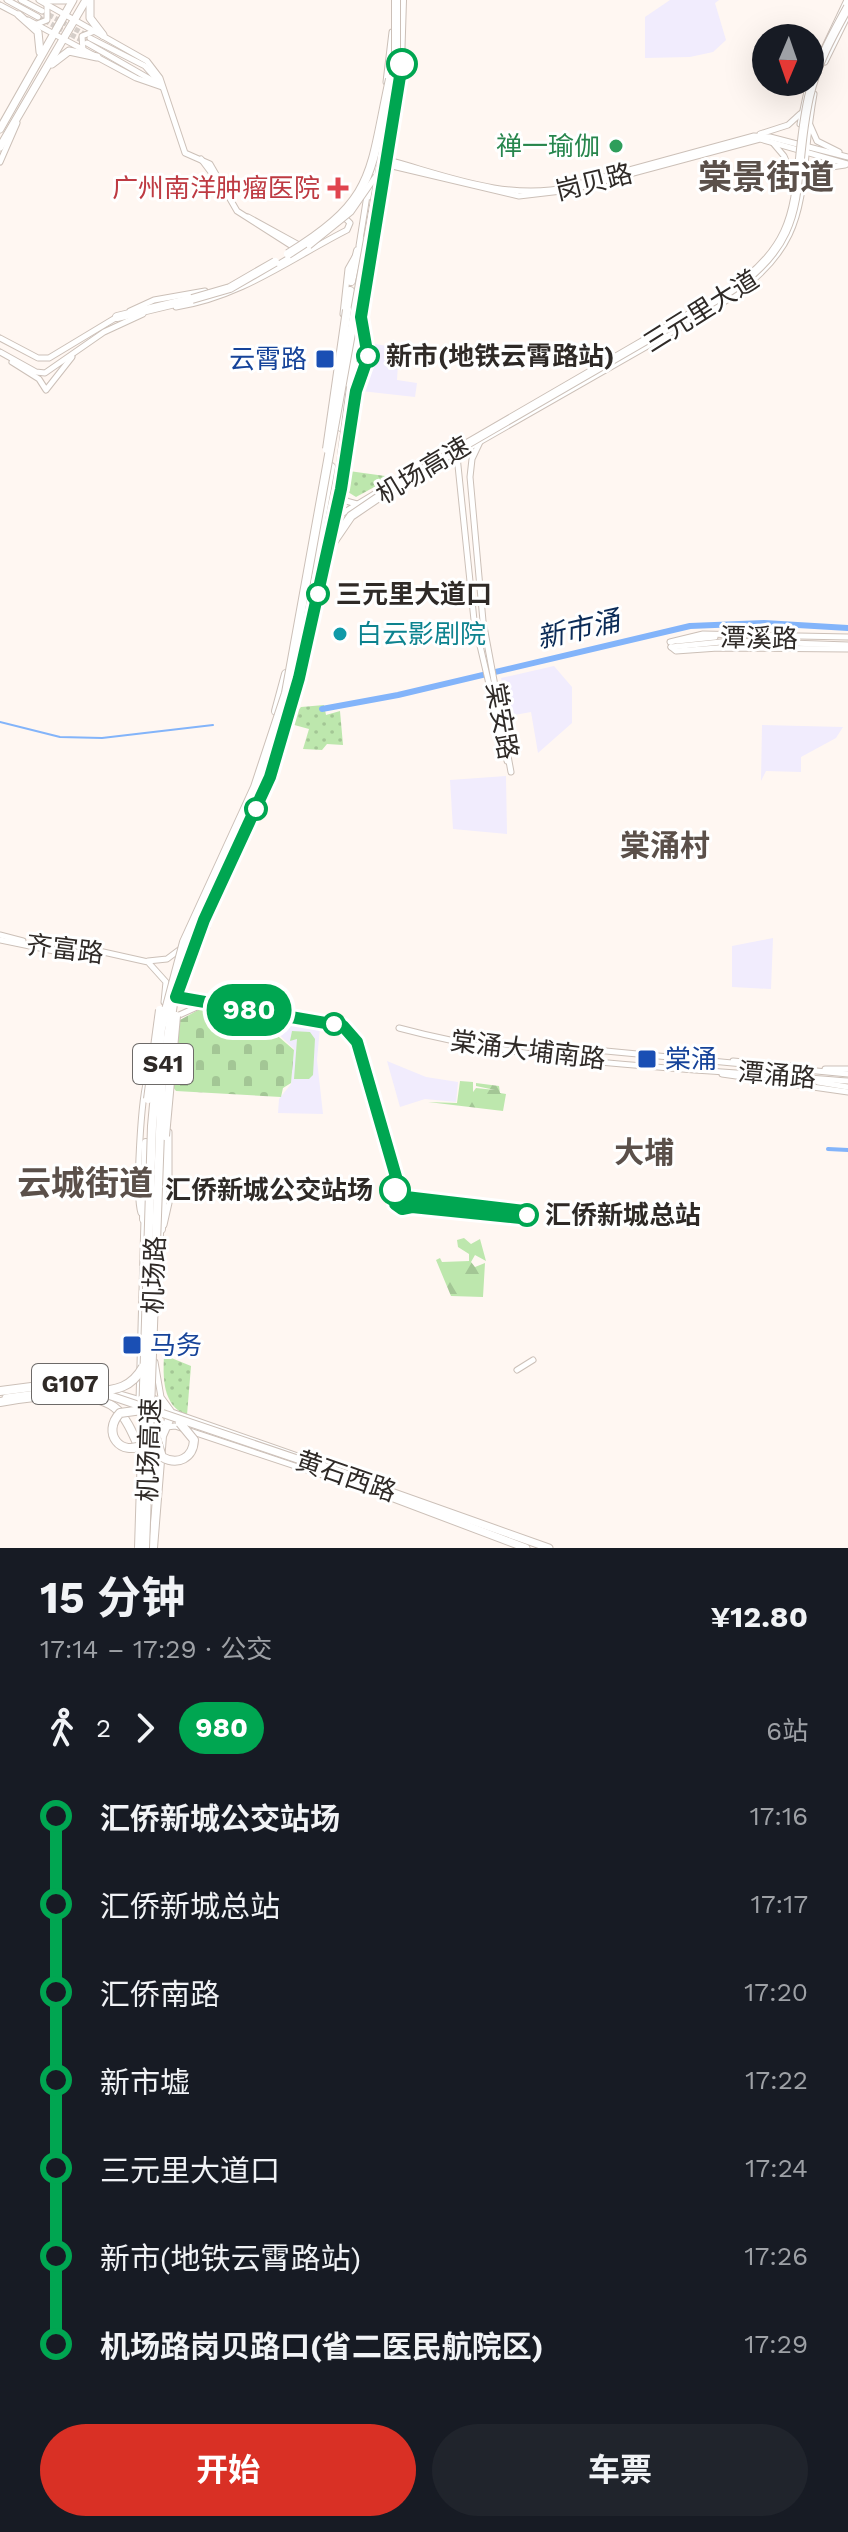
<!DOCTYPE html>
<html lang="zh">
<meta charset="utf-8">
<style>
body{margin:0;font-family:"Work Sans","Noto Sans SC",sans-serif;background:#20242c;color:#f1f3f6;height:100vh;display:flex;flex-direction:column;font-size:30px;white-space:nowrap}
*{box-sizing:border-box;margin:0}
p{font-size:26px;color:#9ea1a6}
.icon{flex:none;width:44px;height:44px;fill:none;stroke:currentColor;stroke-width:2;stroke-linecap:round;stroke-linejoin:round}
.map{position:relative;height:1548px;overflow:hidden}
.sheet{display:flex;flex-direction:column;background:#171b24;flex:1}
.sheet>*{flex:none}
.badge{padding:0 16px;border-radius:26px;font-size:28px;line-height:52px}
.needle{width:52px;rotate:182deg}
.fabs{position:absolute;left:752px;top:24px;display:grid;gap:16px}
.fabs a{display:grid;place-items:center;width:72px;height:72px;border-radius:50%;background:#171b24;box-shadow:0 8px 32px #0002;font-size:40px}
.map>.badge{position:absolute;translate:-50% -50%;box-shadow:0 0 0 4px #fff}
.legs{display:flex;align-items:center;gap:12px;height:88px;padding:0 40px;font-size:26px}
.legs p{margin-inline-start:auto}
.summary{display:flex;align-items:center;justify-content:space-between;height:136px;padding:0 40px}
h1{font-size:44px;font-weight:700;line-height:60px}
.primary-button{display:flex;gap:16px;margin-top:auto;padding:16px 40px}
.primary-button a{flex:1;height:92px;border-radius:48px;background:#d93025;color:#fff;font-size:32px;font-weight:700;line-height:92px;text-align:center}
.primary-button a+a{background:#20242c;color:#f1f3f6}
ul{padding:0 40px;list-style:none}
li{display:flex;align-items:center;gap:28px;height:88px;font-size:30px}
li i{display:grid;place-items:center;width:12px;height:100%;margin:0 10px;background:currentColor}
li i::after{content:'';width:20px;height:20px;margin:-10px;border:6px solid;border-radius:50%;background:#171b24}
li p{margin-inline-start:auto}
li:first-child i{background:linear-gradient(#0000 50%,currentColor 0)}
li:last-child i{background:linear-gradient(currentColor 50%,#0000 0)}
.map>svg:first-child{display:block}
</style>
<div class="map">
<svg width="848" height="1548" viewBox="0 0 848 1548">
<defs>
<pattern id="forest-firs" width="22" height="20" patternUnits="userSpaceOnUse" patternTransform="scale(2)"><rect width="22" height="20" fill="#bde7ad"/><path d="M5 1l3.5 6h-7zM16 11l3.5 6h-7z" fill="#a3c695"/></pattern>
<pattern id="cemetery-stones" width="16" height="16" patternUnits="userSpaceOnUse" patternTransform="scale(2)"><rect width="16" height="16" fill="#bde7ad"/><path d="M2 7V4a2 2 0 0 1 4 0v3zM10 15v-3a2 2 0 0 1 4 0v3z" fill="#a3c695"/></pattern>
<pattern id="park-dots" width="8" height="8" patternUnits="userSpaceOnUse" patternTransform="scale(2)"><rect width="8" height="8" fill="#bde7ad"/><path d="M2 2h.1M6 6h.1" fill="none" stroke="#a3c695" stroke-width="1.8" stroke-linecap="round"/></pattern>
</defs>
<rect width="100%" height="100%" fill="#fff7f2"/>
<g fill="#f1ecfd">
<polygon points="670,0 719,0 715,3 726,40 713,52 690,57 645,58 645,17"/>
<polygon points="375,344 399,348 397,380 417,383 415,397 361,391"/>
<polygon points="554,666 572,687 572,723 538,753 531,712 509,716 501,678"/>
<polygon points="762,725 843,727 836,738 801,757 801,772 766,771 761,781"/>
<polygon points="506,776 507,834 453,829 450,780"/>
<polygon points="773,938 771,989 732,987 732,946"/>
<polygon points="261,1017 320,1027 317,1060 323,1114 278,1113 279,1099 291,1084 294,1049"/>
<polygon points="387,1061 426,1077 458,1082 456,1102 425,1099 400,1107"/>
</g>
<polygon fill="#bde7ad" points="292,1031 310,1032 315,1039 313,1075 309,1079 294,1079 297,1039 290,1041"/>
<g fill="url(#forest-firs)">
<polygon points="460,1081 473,1082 473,1092 476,1088 495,1090 476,1086 476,1083 499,1086 500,1093 506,1094 503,1111 428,1102 457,1103"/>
<polygon points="464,1238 471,1244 480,1239 486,1261 475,1255 471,1262 475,1267 485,1263 483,1297 451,1296 436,1260 440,1258 442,1262 469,1261 469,1254 458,1247 457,1240"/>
</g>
<polygon fill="url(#cemetery-stones)" points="200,1009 258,1019 294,1050 291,1083 283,1088 281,1097 176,1091 173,1087 180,1020"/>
<g fill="url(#park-dots)">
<polygon points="349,471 385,476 389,479 356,497 348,492"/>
<polygon points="324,705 326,715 340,711 343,745 327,744 322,750 303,749 309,729 287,723 301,707"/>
<path d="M164 1355 191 1366 187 1415C162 1406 163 1377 164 1355Z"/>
</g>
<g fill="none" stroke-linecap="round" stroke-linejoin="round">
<polyline stroke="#83b4fa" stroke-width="2" points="0,722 60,737 102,738 213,725"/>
<polyline stroke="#83b4fa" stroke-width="4" points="828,1149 848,1150"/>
<polyline stroke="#83b4fa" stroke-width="6" points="322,709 398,695 690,626 764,623 848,628"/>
<g stroke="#d5cec9" stroke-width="5" stroke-dasharray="5 2.5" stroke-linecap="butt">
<polyline points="42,11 86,35"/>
<polyline points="38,17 83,41"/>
</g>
<g stroke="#ccc0b8" stroke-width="7">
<g id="secondary">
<polyline points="7,0 38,17"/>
<polyline points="21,0 42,11"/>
<polyline points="39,0 147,61 160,78 185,153 210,164 237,211 295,248"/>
<polyline points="0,5 19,15"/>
<polyline points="28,20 136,78 162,87"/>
<polyline points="37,24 47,20 47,6"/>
<polyline points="90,38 145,66 160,83"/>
<polyline points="87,43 155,82"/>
<polyline points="83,50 82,36 95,31"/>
<polyline points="825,62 848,15"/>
<polyline points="810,78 847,0"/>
<polyline points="386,82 392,32"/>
<polyline points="800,124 809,82"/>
<polyline points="810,125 817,141 839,152"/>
<polyline points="760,134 788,125 800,114"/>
<polyline points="773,143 784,156 795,182"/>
<polyline points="201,159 222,187"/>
<path d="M388 160C447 176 507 201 569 187"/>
<polyline points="0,162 17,123"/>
<polyline points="388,165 519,196 570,190 760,139 848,164"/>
<polyline points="804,183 825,168 845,165"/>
<polyline points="578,184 754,136 770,137 848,157"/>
<polyline points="248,217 299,245"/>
<polyline points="359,246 368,189"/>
<polyline points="264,273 309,246"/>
<path d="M176 307C241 297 290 259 347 230L350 223 344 217"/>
<polyline points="130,311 154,300 205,291"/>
<polyline points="343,314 348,269 365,239"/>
<polyline points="0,338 38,358 49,358 117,317"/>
<polyline points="0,352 36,372 45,373 104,332 143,314"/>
<polyline points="12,362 39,379 46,390 72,357"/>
<polyline points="480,442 472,459 470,477 483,621 511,772"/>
<polyline points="457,456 474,620 507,761"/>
<polyline points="346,457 356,391 368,357 364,330"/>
<polyline points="341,489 346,501 357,504"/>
<path d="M392 492 721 304C818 242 796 193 814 94"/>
<polyline points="320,535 343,513 399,479"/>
<polyline points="677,641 715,637"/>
<polyline points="670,642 703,634 848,637"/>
<polyline points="671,647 676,651 718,648 848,649"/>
<polyline points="671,647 731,641 848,645"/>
<polyline points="0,935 23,941"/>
<polyline points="0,940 54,951 63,943 148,962 166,982 164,1002"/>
<polyline points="148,961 167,959 179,950"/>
<polyline points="173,998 343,1031 355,1048 394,1184 397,1207 530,1219"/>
<polyline points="177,1016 197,1007"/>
<polyline points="302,1018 343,1026 355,1038 399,1187 409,1200 407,1207"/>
<path d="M399 1028C540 1066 703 1069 848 1081"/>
<polyline points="574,1048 848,1074"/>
<polyline points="733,1061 791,1066"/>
<polyline points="825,1069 848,1069"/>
<polyline points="722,1074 848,1092"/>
<polyline points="818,1082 848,1087"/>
<polyline points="408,1198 524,1211 530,1218"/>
<path d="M141 1213C135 1195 141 1095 148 1077"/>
<polyline points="164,1225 169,1203 169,1132"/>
<polyline points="159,1256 161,1226"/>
<polyline points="155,1362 161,1397 172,1412 352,1475"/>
<polyline points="517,1370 533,1360"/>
<polyline points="139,1401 144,1219"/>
<polyline points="150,1429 175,1426 334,1479"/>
</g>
</g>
<g stroke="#ccc0b8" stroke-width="9">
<g id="primary">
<polyline points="44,0 66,0"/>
<polyline points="90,0 90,18 103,35"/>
<polyline points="19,15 38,32 40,52"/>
<polyline points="52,64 69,51 97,57"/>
<polyline points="0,129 73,0"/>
<polyline points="0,147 86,0"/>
<polyline points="6,1398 52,1392"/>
<polyline points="318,1466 549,1548"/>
<polyline points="330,1474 526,1548"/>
</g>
</g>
<g stroke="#ccc0b8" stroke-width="10">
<g id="highway">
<polyline points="372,196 381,139"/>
<polyline points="351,281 358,251"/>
<polyline points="347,310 350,291"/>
<polyline points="117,317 192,299"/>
<polyline points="360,356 361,329"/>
<polyline points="351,387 357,366"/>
<polyline points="341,427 399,96 402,0"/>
<polyline points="310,579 331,467"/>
<polyline points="276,711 286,674"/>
<polyline points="199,932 278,754"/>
<polyline points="192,949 206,926"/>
<polyline points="144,1219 146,1143"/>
<polyline points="161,1229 165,1136"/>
<polyline points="0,1391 62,1383 91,1387 139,1401 152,1399 165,1406 169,1420 162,1436 153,1548"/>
<path d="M0 1402C29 1397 88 1388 114 1407 126 1416 134 1436 140 1450"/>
</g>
</g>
<use href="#secondary" stroke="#fff" stroke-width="5"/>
<use href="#primary" stroke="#fff" stroke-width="7"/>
<use href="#highway" stroke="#fff" stroke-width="8"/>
<g stroke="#ccc0b8" stroke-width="7" stroke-linecap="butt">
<polyline id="secondary-bridge" points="309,246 351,212 376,176"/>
</g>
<g stroke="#ccc0b8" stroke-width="9" stroke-linecap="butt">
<polyline id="primary-bridge" points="51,1388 108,1395 318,1466"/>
</g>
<g stroke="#ccc0b8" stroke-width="10" stroke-linecap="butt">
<g id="highway-bridge">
<path d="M288 254C377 199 369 175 390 79"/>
<polyline points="192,299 230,288 275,262"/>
<polyline points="327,449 347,310"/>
<polyline points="331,540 351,387"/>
<polyline points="303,674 325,565"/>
<path d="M272 761 293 693 325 554 351 516 398 484 724 295C815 237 789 187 809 97 816 65 832 36 848 7"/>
<polyline points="148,1099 160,1010"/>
<polyline points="165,1136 176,1016"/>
<path d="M94 1391C116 1391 132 1387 143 1367"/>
<path d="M142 1410 120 1413C101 1433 121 1458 144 1444"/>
<path d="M155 1435 162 1457C178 1466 193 1458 194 1440L180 1423"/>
<polyline points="139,1548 152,1126 161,1029 184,942 255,787 286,693 389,123 396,56 396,0"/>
<polyline points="145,1548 162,1077 173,1004 198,926"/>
</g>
</g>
<use href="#secondary-bridge" stroke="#fff" stroke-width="5"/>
<use href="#primary-bridge" stroke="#fff" stroke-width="7"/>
<use href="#highway-bridge" stroke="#fff" stroke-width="8"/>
</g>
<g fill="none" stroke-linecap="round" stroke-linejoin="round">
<g stroke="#fff" stroke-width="18">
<polyline id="line-1" points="395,1190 395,1204 402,1209 412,1207 530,1219 524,1211 406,1197 399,1187 357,1042 343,1026 176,997 204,920 270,777 299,678 341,489 356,391 368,357 361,317 402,64"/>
</g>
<use href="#line-1" stroke="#00a651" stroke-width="12"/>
</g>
<g fill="#fff" stroke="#00a651" stroke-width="4">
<circle cx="402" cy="64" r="14"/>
<circle cx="368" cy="356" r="10"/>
<circle cx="318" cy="594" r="10"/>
<circle cx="256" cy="809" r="10"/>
<circle cx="334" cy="1024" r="10"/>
<circle cx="395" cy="1190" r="14"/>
<circle cx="527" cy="1215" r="10"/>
</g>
<circle fill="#2e9e5b" stroke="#fff" stroke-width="3" cx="616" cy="146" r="8"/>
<path fill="#e0444e" stroke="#fff" stroke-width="3" d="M334 176h8v8h8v8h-8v8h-8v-8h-8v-8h8z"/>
<g fill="#1a4fb4" stroke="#fff" stroke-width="3">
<rect x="315" y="349" width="20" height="20" rx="4"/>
<rect x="637" y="1049" width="20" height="20" rx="4"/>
<rect x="122" y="1335" width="20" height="20" rx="4"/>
</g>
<circle fill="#0f9aa8" stroke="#fff" stroke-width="3" cx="340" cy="634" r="8"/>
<g text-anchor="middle" stroke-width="6" stroke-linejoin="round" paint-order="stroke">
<g fill="#fff" stroke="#6d6a68" stroke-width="2">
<rect x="133" y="1044" width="60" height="40" rx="6"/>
<rect x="32" y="1364" width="76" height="40" rx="6"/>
</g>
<g font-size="24" font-weight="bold" fill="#2f2a27">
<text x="163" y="1072">S41</text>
<text x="70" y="1392">G107</text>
</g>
<g font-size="26" fill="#27864d" stroke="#fff" text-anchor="end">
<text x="600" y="155">禅一瑜伽</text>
</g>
<g font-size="26" fill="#2f2a27" stroke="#fff">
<text transform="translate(594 182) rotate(-14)" y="9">岗贝路</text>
<text transform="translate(701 311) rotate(-32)" y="9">三元里大道</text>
<text transform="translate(423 470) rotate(-31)" y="9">机场高速</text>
<text transform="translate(759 638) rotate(1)" y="9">潭溪路</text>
<text transform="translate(502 721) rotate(80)" y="9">棠安路</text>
<text transform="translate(65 949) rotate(7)" y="9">齐富路</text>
<text transform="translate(528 1050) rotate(7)" y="9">棠涌大埔南路</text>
<text transform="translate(777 1075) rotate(5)" y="9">潭涌路</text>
<text transform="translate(154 1275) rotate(-88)" y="9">机场路</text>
<text transform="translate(149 1450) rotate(-88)" y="9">机场高速</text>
<text transform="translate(346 1476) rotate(19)" y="9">黄石西路</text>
</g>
<g font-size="26" fill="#be3a42" stroke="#fff" text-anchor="end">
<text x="320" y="197">广州南洋肿瘤医院</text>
</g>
<g font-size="26" font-weight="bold" fill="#2f2a27" stroke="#fff" text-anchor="start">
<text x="386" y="365">新市(地铁云霄路站)</text>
<text x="336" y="603">三元里大道口</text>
<text x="373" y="1199" text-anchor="end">汇侨新城公交站场</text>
<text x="545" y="1224">汇侨新城总站</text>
</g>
<g font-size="26" fill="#164399" stroke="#fff" text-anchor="start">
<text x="307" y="368" text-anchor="end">云霄路</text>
<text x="665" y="1068">棠涌</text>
<text x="150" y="1354">马务</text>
</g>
<g font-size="26" fill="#0d838f" stroke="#fff" text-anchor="start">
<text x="356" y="643">白云影剧院</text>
</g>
<g font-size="28" font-style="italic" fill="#0b2b57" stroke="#fff">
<text transform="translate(578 629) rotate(-13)" y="10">新市涌</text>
</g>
<g font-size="30" font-weight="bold" fill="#5b504a" stroke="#fff">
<text x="665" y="856">棠涌村</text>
<text x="644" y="1163">大埔</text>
</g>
<g font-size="34" font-weight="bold" fill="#5b504a" stroke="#fff">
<text x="766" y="189">棠景街道</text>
<text x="85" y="1195">云城街道</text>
</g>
</g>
</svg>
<div class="fabs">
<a><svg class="needle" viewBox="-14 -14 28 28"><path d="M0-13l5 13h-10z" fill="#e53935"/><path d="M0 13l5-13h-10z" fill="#9ea1a6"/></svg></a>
</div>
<b class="badge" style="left:249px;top:1010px;background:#00a651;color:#fff">980</b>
</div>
<section class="sheet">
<div class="summary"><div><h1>15 分钟</h1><p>17:14 – 17:29 · 公交</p></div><b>¥12.80</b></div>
<div class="legs"><svg class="icon" aria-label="walk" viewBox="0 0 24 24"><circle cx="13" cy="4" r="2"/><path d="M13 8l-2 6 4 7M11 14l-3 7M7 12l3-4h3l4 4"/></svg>2<svg class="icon" aria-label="forward" viewBox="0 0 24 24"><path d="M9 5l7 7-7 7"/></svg><b class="badge" style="background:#00a651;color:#fff">980</b><p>6站</p></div>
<ul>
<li><i style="color:#00a651"></i><b>汇侨新城公交站场</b><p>17:16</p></li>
<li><i style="color:#00a651"></i><span>汇侨新城总站</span><p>17:17</p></li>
<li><i style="color:#00a651"></i><span>汇侨南路</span><p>17:20</p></li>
<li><i style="color:#00a651"></i><span>新市墟</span><p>17:22</p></li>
<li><i style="color:#00a651"></i><span>三元里大道口</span><p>17:24</p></li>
<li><i style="color:#00a651"></i><span>新市(地铁云霄路站)</span><p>17:26</p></li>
<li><i style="color:#00a651"></i><b>机场路岗贝路口(省二医民航院区)</b><p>17:29</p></li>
</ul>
<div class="primary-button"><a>开始</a><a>车票</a></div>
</section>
